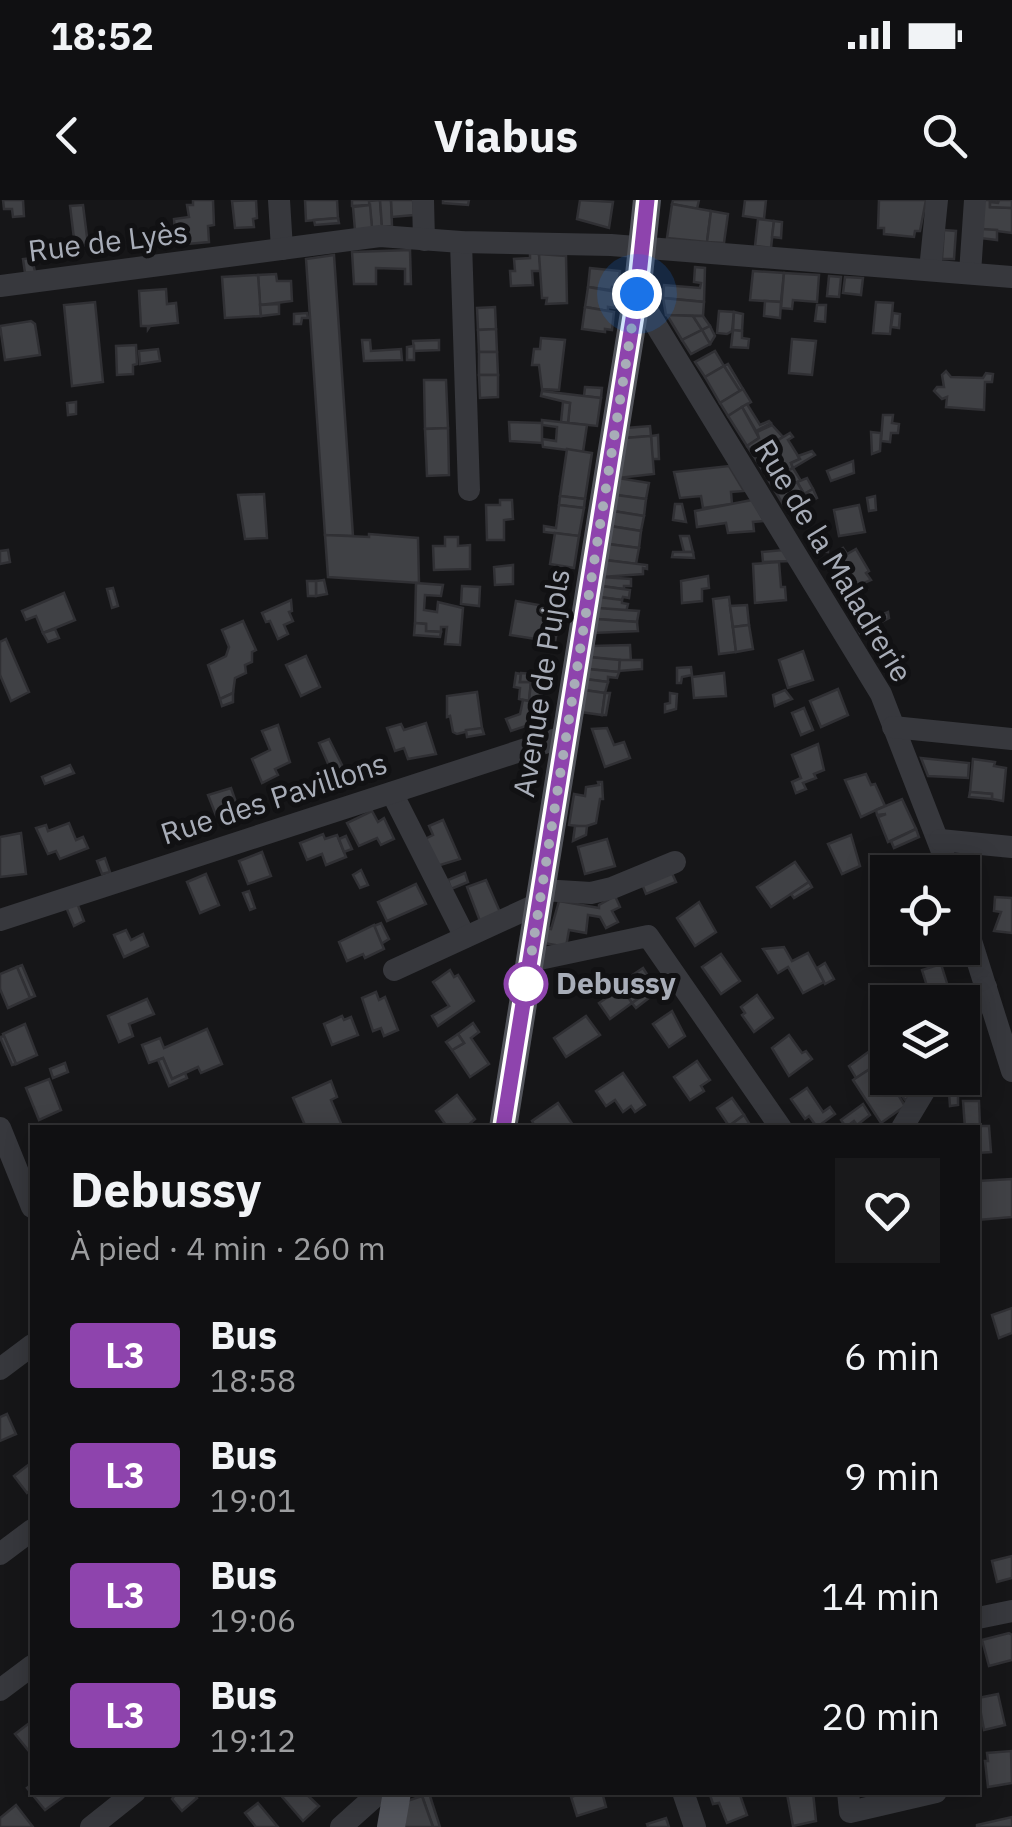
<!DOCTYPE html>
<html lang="fr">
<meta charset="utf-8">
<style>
body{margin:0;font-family:"IBM Plex Sans",sans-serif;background:#19191b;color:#f1f3f6;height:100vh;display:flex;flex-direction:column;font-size:38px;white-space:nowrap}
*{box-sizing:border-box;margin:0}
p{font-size:32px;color:#9c9d9f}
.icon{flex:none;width:55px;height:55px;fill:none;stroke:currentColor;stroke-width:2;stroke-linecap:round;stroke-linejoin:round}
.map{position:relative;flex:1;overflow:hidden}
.sheet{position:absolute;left:30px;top:925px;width:950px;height:670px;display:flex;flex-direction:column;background:#101012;border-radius:0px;box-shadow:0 5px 25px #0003,0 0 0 2px #303032}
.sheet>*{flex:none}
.badge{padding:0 20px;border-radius:8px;font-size:35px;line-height:65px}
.fabs{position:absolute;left:870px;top:655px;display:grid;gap:20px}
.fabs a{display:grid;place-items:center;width:110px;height:110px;border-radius:0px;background:#101012;box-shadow:0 5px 25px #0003,0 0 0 2px #303032;font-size:50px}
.you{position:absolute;width:50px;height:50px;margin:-25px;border:8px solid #fff;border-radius:50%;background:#1a73e8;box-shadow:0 0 0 15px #1a73e833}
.map>.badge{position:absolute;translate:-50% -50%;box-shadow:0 0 0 5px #fff}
.round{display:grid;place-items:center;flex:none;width:105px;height:105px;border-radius:0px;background:#19191b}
.head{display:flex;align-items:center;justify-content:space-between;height:170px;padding:0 40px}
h1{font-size:48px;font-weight:700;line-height:75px}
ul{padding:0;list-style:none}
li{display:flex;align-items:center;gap:30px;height:120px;padding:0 40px}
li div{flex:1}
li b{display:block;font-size:38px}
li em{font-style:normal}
li .badge{min-width:110px;font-weight:700;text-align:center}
.status{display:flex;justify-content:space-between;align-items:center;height:70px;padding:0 50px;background:#101012;direction:ltr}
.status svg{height:28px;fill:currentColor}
header{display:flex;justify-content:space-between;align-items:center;height:130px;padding:0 40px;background:#101012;font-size:45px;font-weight:700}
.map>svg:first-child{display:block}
</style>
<div class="status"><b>18:52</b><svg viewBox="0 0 49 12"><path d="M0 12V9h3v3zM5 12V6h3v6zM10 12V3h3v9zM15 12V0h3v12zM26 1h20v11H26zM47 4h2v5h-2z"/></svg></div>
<header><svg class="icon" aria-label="back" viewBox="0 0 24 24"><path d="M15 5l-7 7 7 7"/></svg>Viabus<svg class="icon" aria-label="search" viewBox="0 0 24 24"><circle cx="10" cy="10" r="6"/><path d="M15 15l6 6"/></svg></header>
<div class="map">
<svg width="1012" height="1627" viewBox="0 0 1012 1627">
<rect width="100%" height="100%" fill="#161618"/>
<g fill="#404145" stroke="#303034" stroke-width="2.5">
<polygon points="3,0 23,0 24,16 13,17 12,9 4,9"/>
<polygon points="193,0 213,0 214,25 208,26 209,42 176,45 174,19 189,17 187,5 193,5"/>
<polygon points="256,0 257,18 253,19 254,27 235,28 232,1"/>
<polygon points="305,0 337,0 338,18 306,21"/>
<polygon points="352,0 369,0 370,5 352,6"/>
<polygon points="380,0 382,27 372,28 369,1"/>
<polygon points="380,0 391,0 392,26 382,27"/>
<polygon points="391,0 413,0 414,15 392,17"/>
<polygon points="443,0 469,0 468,5 443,3"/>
<polygon points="580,0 613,2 609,28 577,19"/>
<polygon points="673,0 699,0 697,9 672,4"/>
<polygon points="745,0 766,0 764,19 743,16"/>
<polygon points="879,0 926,0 920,31 915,31 914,37 884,34 884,28 878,28"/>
<polygon points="983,0 999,0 998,3 990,2 990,7 1012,8 1012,33 981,29"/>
<polygon points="999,0 1012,0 1012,8 990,7 990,2 998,3"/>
<polygon points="672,4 711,11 707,42 667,38"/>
<polygon points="83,5 88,45 75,47 70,6"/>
<polygon points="370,5 372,28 355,30 353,7"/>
<polygon points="711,11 728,14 724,43 707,42"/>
<polygon points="338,18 339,23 315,25 314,20"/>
<polygon points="758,19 774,21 771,48 755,46"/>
<polygon points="774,21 782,22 781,38 772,37"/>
<polygon points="981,29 997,30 997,40 980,38"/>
<polygon points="944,30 956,31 954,59 942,59"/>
<polygon points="410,50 411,84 405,84 405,69 376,68 376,84 354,84 352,52"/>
<polygon points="530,53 539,54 541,71 532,71 533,85 511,86 510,71 515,71 514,59 530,58"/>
<polygon points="539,54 566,56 567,103 546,104 547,98 542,98"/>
<polygon points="334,55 353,336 325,335 306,59"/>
<polygon points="32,58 35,72 25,73 23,59"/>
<polygon points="695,67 705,68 704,102 663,98 664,85 700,88 701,83 694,82"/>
<polygon points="590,68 620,71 618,88 612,87 611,90 588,87"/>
<polygon points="753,71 784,73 781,102 750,100"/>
<polygon points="784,73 819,75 817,102 793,100 792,109 781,108"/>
<polygon points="276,74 277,81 291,81 292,101 260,105 258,75"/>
<polygon points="258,75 261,116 225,118 222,77"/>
<polygon points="829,76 841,77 839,97 827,96"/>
<polygon points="845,77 863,78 861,95 843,93"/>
<polygon points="588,87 617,92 615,108 608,107 608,111 585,107"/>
<polygon points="166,89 167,104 176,103 178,123 150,126 148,129 148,126 141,126 139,91"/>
<polygon points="663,98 704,102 703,116 666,115"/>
<polygon points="765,101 781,102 780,118 764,116"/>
<polygon points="95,102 103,182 72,186 64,105"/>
<polygon points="876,102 893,103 890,134 873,133"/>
<polygon points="279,104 279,114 261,116 260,105"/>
<polygon points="817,105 826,105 825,122 815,121"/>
<polygon points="495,107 496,129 478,130 477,108"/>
<polygon points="585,107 614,112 612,130 605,129 605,132 582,129"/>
<polygon points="719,111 734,112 732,131 727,134 717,133"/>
<polygon points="734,112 743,114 742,131 733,130"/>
<polygon points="307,113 308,118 302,118 301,124 294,124 294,114"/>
<polygon points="893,113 900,114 899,128 891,127"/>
<polygon points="667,115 693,116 702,130 682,140"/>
<polygon points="693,116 703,116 710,126 702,130"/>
<polygon points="31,121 35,124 40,155 5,160 0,126"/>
<polygon points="710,126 715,136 710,144 702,130"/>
<polygon points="496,129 497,152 479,152 478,130"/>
<polygon points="702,130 710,144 691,154 682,140"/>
<polygon points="733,130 742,131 742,138 749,139 748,148 731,147"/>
<polygon points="541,138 565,140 559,190 542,189 539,165 532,165 534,149 540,149"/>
<polygon points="792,139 816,141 812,175 789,173"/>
<polygon points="362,140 370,140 371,151 401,149 402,160 364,161"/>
<polygon points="439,140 439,150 414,151 413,141"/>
<polygon points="136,145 137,164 133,165 133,174 117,175 116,146"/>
<polygon points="414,146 414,160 407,160 407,147"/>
<polygon points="158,149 160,161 140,164 139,151"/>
<polygon points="715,151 724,166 705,177 695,162"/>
<polygon points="479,152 497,152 498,175 479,175"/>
<polygon points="728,164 743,189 740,191 724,166"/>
<polygon points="724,166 740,191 720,203 705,177"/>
<polygon points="946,171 951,177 983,178 986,173 993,174 992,182 985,182 984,210 946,207 947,197 942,199 934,191 937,187 944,187 942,175"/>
<polygon points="479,175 498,175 498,197 480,198"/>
<polygon points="424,180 446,180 448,228 425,229"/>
<polygon points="585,187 602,188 601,198 584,196"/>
<polygon points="743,189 751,202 728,216 720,203"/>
<polygon points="542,191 601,198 597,226 568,223 570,203 541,196"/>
<polygon points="76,202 76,214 68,215 67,203"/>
<polygon points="563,202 570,203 568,223 561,222"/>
<polygon points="747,204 760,225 769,221 771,223 756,231 742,207"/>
<polygon points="742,207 759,238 747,246 728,216"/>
<polygon points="883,215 893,215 892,223 899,224 898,233 891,233 890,242 881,241"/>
<polygon points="542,220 587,225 583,252 543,247 542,239 556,241 557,227 542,225"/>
<polygon points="509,222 542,223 542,243 510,241"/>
<polygon points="772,225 783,237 753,255 747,246 759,238 757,232"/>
<polygon points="650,226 651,236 625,238 626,228"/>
<polygon points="448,228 449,275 427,276 425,229"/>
<polygon points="871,232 881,233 880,251 872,254"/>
<polygon points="790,233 793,237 788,240 800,259 791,263 793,268 769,281 753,255"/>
<polygon points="658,235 659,259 652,259 651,236"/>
<polygon points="651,236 654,274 618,278 625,238"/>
<polygon points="567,249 592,253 585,299 560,296"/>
<polygon points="812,251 815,255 793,268 791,263 800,259 798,256"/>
<polygon points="853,261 854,273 831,281 827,271"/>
<polygon points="729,266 744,291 731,292 732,304 703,308 701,296 680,298 674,272"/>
<polygon points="793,268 801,281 775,291 769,281"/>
<polygon points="618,278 649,283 646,299 616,295"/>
<polygon points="807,278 813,289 804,294 797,282"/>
<polygon points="797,282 804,294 813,289 817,298 789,314 775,291"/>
<polygon points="264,294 267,338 245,339 238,295"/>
<polygon points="616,295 646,299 644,316 613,311"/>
<polygon points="560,296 585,299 584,308 559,305"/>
<polygon points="875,296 876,310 869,311 867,298"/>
<polygon points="500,300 512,300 513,319 504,320 504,340 487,340 486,305 500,305"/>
<polygon points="752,300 764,321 753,322 754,331 728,333 726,323 697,327 695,311"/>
<polygon points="675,304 682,304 686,322 673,320"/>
<polygon points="559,305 584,308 579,336 544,332 544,326 556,328"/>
<polygon points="859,305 865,332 839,336 834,310"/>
<polygon points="613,311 644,316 641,331 610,326"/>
<polygon points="610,326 641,331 639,348 608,344"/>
<polygon points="555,333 579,336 574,368 550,364"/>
<polygon points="369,334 418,338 419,383 328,377 325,335 369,337"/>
<polygon points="680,336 689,336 693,352 684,352"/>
<polygon points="445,337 458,337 458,346 470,345 470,369 434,370 433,346 445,346"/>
<polygon points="805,339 829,341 828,352 812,350"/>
<polygon points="608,344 639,348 636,364 605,360"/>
<polygon points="843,348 847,354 856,349 869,371 866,373 871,380 864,383 867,389 854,396 830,355"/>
<polygon points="8,350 10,362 0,364 0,351"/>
<polygon points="783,350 790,361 763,362 762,352"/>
<polygon points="673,352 693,352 694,358 672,357"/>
<polygon points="605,360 647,365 647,369 643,368 643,374 602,377"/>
<polygon points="779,362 781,387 785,387 786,400 755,403 753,364"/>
<polygon points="513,365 513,384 495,385 494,367"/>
<polygon points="708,376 709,388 702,389 702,401 682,403 681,381"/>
<polygon points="602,377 631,379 631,386 624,386 624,389 601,386"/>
<polygon points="324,380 327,394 316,396 316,381"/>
<polygon points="307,381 316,381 316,396 308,396"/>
<polygon points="416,383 443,385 441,396 425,395 424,410 437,412 438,402 463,408 460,445 445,444 447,427 441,427 441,432 426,431 426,424 415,423"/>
<polygon points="462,386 480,387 479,406 461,404"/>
<polygon points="601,386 630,390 629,398 623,397 622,400 599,397"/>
<polygon points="113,388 118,406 112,408 107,389"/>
<polygon points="64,393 75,420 43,433 36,416 26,420 22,411"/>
<polygon points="599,397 622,400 622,403 628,404 626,412 598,408"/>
<polygon points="729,397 736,452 719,454 713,399"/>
<polygon points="291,400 292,411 289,412 293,421 284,425 288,434 278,439 270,421 266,422 262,413"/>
<polygon points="516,401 561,409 555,442 510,435"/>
<polygon points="747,405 749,425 733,427 730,406"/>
<polygon points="598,408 639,411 637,422 596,419"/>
<polygon points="888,412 889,418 860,433 855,424 877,413 879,416"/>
<polygon points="596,419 637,422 638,431 593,433"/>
<polygon points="243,421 256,450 252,452 252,462 245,465 246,473 235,478 233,493 220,499 208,465 226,456 229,447 222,430"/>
<polygon points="415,423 426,424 426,431 441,432 440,437 414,435"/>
<polygon points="749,425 753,449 736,452 733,427"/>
<polygon points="55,429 59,438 48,442 43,433"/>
<polygon points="6,439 29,492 11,501 0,475 0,442"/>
<polygon points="630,445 631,462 589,457 591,446"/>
<polygon points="803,451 813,480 788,488 779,460"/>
<polygon points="306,456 320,487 301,496 286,465"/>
<polygon points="589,457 620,460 619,472 587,469"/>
<polygon points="620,460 642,460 642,469 619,471"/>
<polygon points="691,467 692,475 682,477 681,483 677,483 677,468"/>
<polygon points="587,469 619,472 617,478 608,477 608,482 585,479"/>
<polygon points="516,473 521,474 520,482 531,482 529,501 519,499 520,488 514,487"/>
<polygon points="521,473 545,475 538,518 532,524 511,531 506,519 520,514 523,500 529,501 531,482 520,482"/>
<polygon points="724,473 726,496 694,498 692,477"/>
<polygon points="585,479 608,482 605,493 584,490"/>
<polygon points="838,489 848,515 821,527 810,501"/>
<polygon points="584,490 605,493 602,515 580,512"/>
<polygon points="785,490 792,499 775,506 773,495"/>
<polygon points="477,492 482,528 457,534 453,532 450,516 447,517 447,496"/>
<polygon points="233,493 233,502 222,506 220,499"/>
<polygon points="605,493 610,493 606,515 602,515"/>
<polygon points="670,493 677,494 676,509 665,512 665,504 670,503"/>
<polygon points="804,508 813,530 801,535 792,513"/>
<polygon points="426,523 436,554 408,559 404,548 395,551 387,528 401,524 404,530"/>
<polygon points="278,525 290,562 275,569 278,575 262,583 252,559 270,550 262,531"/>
<polygon points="482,528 484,534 467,537 466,530"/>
<polygon points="607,528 614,545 624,542 630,558 605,567 592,529"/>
<polygon points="329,539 348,577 336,582 319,543"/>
<polygon points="818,544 824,570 814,574 816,578 803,583 806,589 796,593 792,582 801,578 792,555"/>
<polygon points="921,558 969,563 968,578 928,576"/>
<polygon points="973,559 995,562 994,566 1006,568 1003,601 992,599 992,594 970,592"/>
<polygon points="70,565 74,573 45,584 42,577"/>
<polygon points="866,574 871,585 875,584 885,606 861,617 845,580"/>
<polygon points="598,582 602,582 603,599 600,599 596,623 584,627 569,625 574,594 585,596 586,587 599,585"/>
<polygon points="231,588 240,614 219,623 208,595"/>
<polygon points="970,592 992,594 992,599 969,597"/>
<polygon points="902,599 916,629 888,642 878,617 886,614 877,615 876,610"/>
<polygon points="372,611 378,622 384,618 394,639 381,645 377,638 359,646 347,623"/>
<polygon points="443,620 460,659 437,666 423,640 433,635 429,626"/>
<polygon points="69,623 76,640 83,637 88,648 60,659 56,651 48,654 36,628 46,625 48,631"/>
<polygon points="575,626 587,626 586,635 573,641"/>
<polygon points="916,629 919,637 894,648 891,641"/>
<polygon points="21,633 26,674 0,677 0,637"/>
<polygon points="323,634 325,639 337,635 346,657 326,665 322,654 307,660 300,643"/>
<polygon points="851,635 860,666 842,674 828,644"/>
<polygon points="346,636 352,649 344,652 339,639"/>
<polygon points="607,639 615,666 585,674 578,647"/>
<polygon points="262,652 271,676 248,684 239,661"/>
<polygon points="105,658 110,672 102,674 97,661"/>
<polygon points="795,662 809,682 771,707 757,687"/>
<polygon points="361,670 368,685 360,688 353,675"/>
<polygon points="671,671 676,682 646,694 642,684"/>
<polygon points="465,673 468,682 451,689 448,680"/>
<polygon points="206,674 219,705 200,713 187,682"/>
<polygon points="486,680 500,712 480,721 467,687"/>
<polygon points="809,682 812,687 794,698 791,694"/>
<polygon points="416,684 426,704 387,721 378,702"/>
<polygon points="249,691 255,708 250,710 243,693"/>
<polygon points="615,696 620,707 612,711 618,722 606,728 600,717 588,715 586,733 569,730 566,747 544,743 546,728 551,729 559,701 599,708 599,705"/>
<polygon points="995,697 1012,698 1012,733 994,731 1001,712 994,711"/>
<polygon points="699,702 716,732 695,746 677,718"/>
<polygon points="77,703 84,721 74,726 66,707"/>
<polygon points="381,723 389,739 381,744 374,726"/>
<polygon points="374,725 384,749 365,758 363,754 347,761 339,742"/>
<polygon points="126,730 131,740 143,734 148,746 124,757 114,735"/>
<polygon points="784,747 792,761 808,753 824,782 803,793 788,767 778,773 763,749"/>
<polygon points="896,748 934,748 898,754"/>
<polygon points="721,754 740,781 721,794 702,767"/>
<polygon points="825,763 834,779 825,784 817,768"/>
<polygon points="941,764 950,793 931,799 922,770"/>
<polygon points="22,765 35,796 30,798 17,767"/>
<polygon points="17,767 30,798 8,808 0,789 0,774"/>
<polygon points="643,768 655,787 632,803 619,784"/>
<polygon points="450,770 454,777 458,775 474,801 438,826 432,816 449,806 433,782"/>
<polygon points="619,784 632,803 610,819 599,803 605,799 603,796"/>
<polygon points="655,787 658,791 636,808 632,803"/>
<polygon points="376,792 379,800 385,797 398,830 384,836 381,828 373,831 362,798"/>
<polygon points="757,795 773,818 754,832 742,815 745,813 741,807"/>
<polygon points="147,799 154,814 129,824 133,836 119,842 108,816"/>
<polygon points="672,811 685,836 669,847 653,824"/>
<polygon points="342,816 344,820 351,817 358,835 332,845 324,824"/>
<polygon points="586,816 600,835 566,857 554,838"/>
<polygon points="473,823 479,832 471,838 489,864 470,877 452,850 464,843 458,834"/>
<polygon points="25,824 37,855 16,864 3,834"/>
<polygon points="207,829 222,864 201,873 198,867 172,879 163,858 149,863 142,845 160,838 164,848"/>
<polygon points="458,834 464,843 452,850 446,842"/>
<polygon points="789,835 802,853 806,851 812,859 789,876 772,848"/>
<polygon points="4,836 16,864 12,865 0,837"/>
<polygon points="871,850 879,863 856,878 849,866"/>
<polygon points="962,856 970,856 971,870 962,871"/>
<polygon points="163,858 172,879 185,873 187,878 169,886 158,860"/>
<polygon points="697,861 710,880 701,886 704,891 690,900 674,877"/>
<polygon points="65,863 68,872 53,878 50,869"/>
<polygon points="879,863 905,906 881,923 853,880"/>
<polygon points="623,873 645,905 635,912 631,906 623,912 615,900 606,906 596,891"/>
<polygon points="889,878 902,878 913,894 905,900"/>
<polygon points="956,878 958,892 948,893 947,880"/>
<polygon points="49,879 61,910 39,920 26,888"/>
<polygon points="331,881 337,897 331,900 343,928 305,925 293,898"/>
<polygon points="807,888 823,912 830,907 835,914 817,927 809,916 805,919 791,899"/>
<polygon points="958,892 958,905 950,906 949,893"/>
<polygon points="457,895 475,919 465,928 448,928 436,911"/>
<polygon points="732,898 744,915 729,926 717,908"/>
<polygon points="963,901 979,901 980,926 989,926 991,952 978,953 978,928 965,928"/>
<polygon points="558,903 575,928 536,928 532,921"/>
<polygon points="863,904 870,915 857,925 854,921 846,927 841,920"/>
<polygon points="744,915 752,928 730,928 729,926"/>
<polygon points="1012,979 1012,1017 978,1020 978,981"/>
<polygon points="1012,1108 1012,1133 999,1138 992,1115"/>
<polygon points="7,1214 16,1234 0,1241 0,1217"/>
<polygon points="32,1262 32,1289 27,1293 14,1276"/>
<polygon points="1012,1356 1012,1378 997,1382 992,1361"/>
<polygon points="1009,1433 1012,1435 1012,1460 989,1466 982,1440"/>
<polygon points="998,1494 1005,1525 984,1530 978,1498"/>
<polygon points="32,1521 32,1547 28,1550 15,1534"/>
<polygon points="1011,1551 1012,1583 988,1587 985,1561 988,1561 987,1553"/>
<polygon points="32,1584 32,1592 67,1594 45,1610 27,1588"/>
<polygon points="177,1592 192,1592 197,1598 182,1611 172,1599"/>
<polygon points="278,1592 304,1592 319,1606 303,1621"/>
<polygon points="585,1592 602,1592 606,1607 577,1616 571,1597"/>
<polygon points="709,1592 739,1592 747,1615 727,1623 719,1603 713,1604"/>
<polygon points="813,1592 816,1621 793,1626 787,1594"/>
<polygon points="429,1593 440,1627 433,1627 422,1596"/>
<polygon points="422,1596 433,1627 404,1627 407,1601"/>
<polygon points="258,1603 278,1627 256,1627 245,1613"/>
<polygon points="16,1605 33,1627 0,1627 0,1618"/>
<polygon points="1012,1617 1012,1627 977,1627 977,1625"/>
<polygon points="666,1618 669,1627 648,1627 647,1624"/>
</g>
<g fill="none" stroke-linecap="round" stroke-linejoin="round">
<g stroke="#37383d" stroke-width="22">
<polyline points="279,0 282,49"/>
<polyline points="423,0 424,40"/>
<polyline points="461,42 469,290"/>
<polyline points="930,70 937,0"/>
<polyline points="970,73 975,0"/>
<polyline points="0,86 380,36 461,42 611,45 1012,77"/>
<polyline points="637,94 881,494 950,672"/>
<polyline points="893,527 1012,539"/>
<polyline points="392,593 465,737"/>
<polyline points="940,640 1012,647"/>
<polyline points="542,690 591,693 612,688 675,662"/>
<polyline points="962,712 1012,871"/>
<polyline points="0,720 566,536"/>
<polyline points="530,761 648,736 781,928"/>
<polyline points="394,770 540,703"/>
<polyline points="962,826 986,787"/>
<polyline points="0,928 32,1007"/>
<polyline points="902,928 932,878"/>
<polyline points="0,1169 32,1145"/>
<polyline points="0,1354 32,1330"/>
<polyline points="978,1418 1012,1411"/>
<polyline points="0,1490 32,1466"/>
<polyline points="683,1592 695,1627"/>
<polyline points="848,1592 850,1612 936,1592"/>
<polyline points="91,1627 135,1592"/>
<polyline points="341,1627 380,1592"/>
</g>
<g stroke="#53555c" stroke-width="28">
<polyline points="503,928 637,94 647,0"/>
<polyline points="391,1627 397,1592"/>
</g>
</g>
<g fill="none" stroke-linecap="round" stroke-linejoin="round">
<g stroke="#fff" stroke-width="22">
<polyline id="line" points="503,928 637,94 647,0"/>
</g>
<use href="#line" stroke="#8e44ad" stroke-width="15"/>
<polyline stroke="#a8adb8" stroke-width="10" stroke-dasharray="0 18" points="526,784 525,794 637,94"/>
</g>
<circle fill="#fff" stroke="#8e44ad" stroke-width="5" cx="526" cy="784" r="20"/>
<g text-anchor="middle" stroke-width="10" stroke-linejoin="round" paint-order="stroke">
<g font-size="30" fill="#a8adb8" stroke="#111113">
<text transform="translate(108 42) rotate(-7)" y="10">Rue de Lyès</text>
<text transform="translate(833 361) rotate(59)" y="10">Rue de la Maladrerie</text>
<text transform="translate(542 483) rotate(-81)" y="10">Avenue de Pujols</text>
<text transform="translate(274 599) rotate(-18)" y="10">Rue des Pavillons</text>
</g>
<g font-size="30" font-weight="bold" fill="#a8adb8" stroke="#111113" text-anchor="start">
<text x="556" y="794">Debussy</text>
</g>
</g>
</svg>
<div class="fabs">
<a><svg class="icon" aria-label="locate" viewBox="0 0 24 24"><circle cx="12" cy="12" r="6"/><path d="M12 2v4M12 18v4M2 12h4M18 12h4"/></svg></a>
<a><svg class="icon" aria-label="layers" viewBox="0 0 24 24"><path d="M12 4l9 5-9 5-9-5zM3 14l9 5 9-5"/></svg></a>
</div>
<div class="you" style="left:637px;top:94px"></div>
<section class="sheet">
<div class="head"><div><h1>Debussy</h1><p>À pied · 4 min · 260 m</p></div><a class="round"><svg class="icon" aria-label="heart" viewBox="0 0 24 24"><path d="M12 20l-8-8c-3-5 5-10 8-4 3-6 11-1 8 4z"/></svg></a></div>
<ul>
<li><span class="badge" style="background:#8e44ad;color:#fff">L3</span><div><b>Bus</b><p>18:58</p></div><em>6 min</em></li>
<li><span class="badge" style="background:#8e44ad;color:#fff">L3</span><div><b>Bus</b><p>19:01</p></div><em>9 min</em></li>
<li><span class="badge" style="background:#8e44ad;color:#fff">L3</span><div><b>Bus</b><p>19:06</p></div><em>14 min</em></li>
<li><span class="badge" style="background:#8e44ad;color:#fff">L3</span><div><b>Bus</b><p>19:12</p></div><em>20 min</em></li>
</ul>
</section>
</div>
